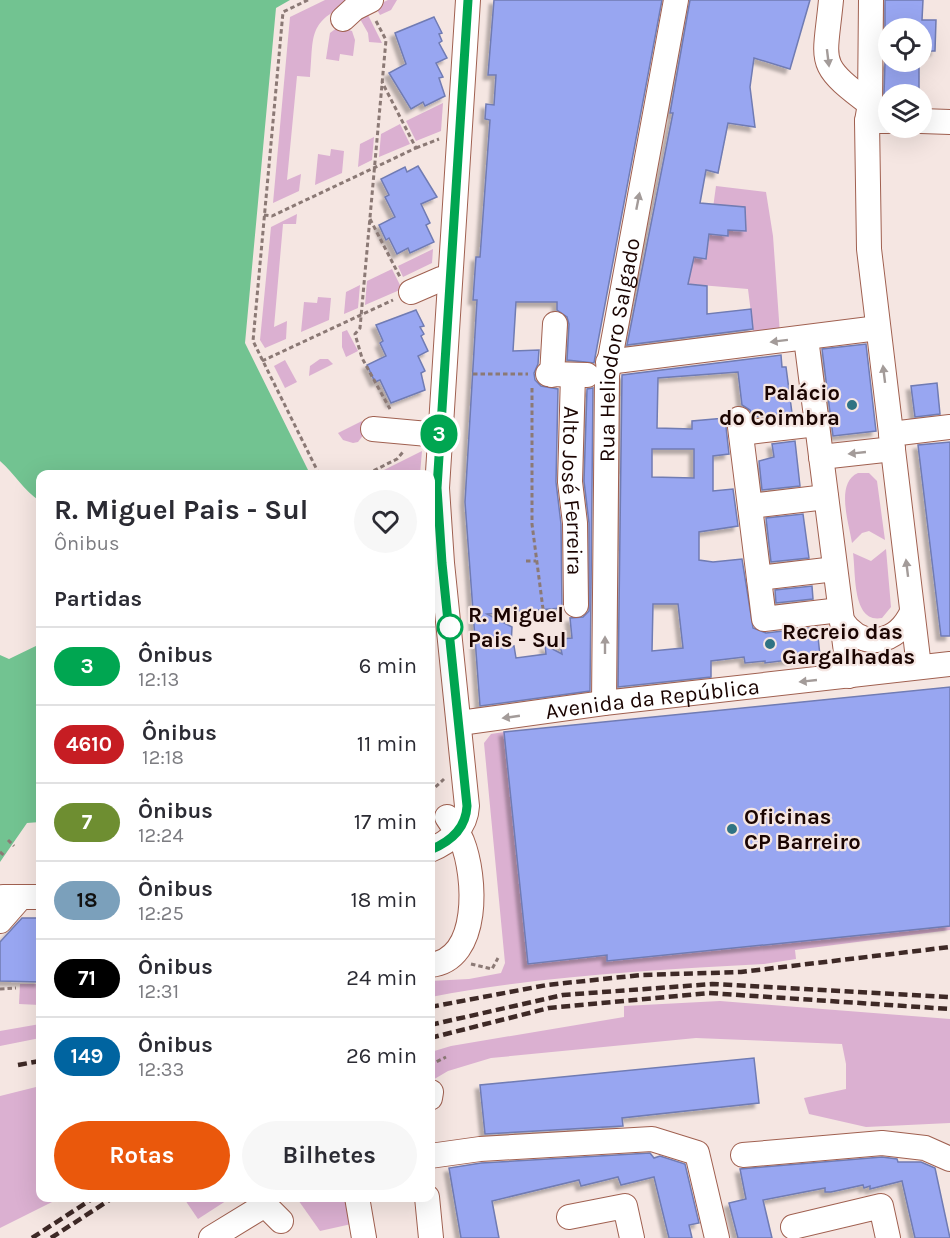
<!DOCTYPE html>
<html lang="pt">
<meta charset="utf-8">
<style>
body{margin:0;font-family:Karla,sans-serif;background:#f7f7f7;color:#2b2b33;height:100vh;display:flex;flex-direction:column;font-size:22px;white-space:nowrap}
*{box-sizing:border-box;margin:0}
p{font-size:20px;color:#7c7c81}
.icon{flex:none;width:33px;height:33px;fill:none;stroke:currentColor;stroke-width:2;stroke-linecap:round;stroke-linejoin:round}
.map{position:relative;flex:1;overflow:hidden}
.panel{position:absolute;left:36px;top:470px;width:399px;height:732px;display:flex;flex-direction:column;background:#fff;border-radius:12px;box-shadow:0 6px 24px #0002}
.panel>*{flex:none}
.badge{padding:0 12px;border-radius:20px;font-size:21px;line-height:39px}
.controls{position:absolute;left:878px;top:18px;display:grid;gap:12px}
.controls a{display:grid;place-items:center;width:54px;height:54px;border-radius:50%;background:#fff;box-shadow:0 6px 24px #0002;font-size:30px}
.map>.badge{position:absolute;translate:-50% -50%;box-shadow:0 0 0 3px #fff}
h2{padding:0 18px;font-size:22px;line-height:54px}
.round{display:grid;place-items:center;flex:none;width:63px;height:63px;border-radius:32px;background:#f7f7f7}
.head{display:flex;align-items:center;justify-content:space-between;height:102px;padding:0 18px}
h1{font-size:28px;font-weight:700;line-height:45px}
.button{display:flex;gap:12px;margin-top:auto;padding:12px 18px}
.button a{flex:1;height:69px;border-radius:36px;background:#ea580c;color:#fff;font-size:24px;font-weight:700;line-height:69px;text-align:center}
.button a+a{background:#f7f7f7;color:#2b2b33}
ul{padding:0;list-style:none}
li{display:flex;align-items:center;gap:18px;height:78px;padding:0 18px;border-top:2px solid #e1e1e2}
li div{flex:1}
li b{display:block;font-size:22px}
li em{font-style:normal}
li .badge{min-width:66px;font-weight:700;text-align:center}
.map>svg:first-child{display:block}
</style>
<div class="map">
<svg width="950" height="1238" viewBox="0 0 950 1238">
<defs>
<filter id="shadow"><feDropShadow dx="-4.5" dy="4.5" stdDeviation="1.5" flood-color="#0004"/></filter>
</defs>
<rect width="100%" height="100%" fill="#f5e6e2"/>
<g fill="#dbb0d1">
<path d="M325 0H348L347 4C307 24 314 36 310 77L297 76 287 180 301 174 299 191 273 203 290 17Z"/>
<polygon points="388,0 397,0 391,10 380,15 375,6"/>
<polygon points="366,11 382,43 369,42 368,33 360,19"/>
<polygon points="338,27 352,31 355,40 353,56 340,54 339,61 326,59 330,33"/>
<polygon points="443,103 441,131 416,141 406,121"/>
<polygon points="400,124 410,144 379,157 381,134"/>
<polygon points="374,137 372,160 358,167 360,144"/>
<polygon points="331,149 344,151 342,173 315,185 318,154 330,156"/>
<polygon points="716,186 766,192 773,236 780,334 754,337 748,289 688,284 692,266 647,248 706,259"/>
<polygon points="297,214 296,224 283,224 274,327 287,321 286,339 265,348 260,340 271,227"/>
<polygon points="433,249 432,263 403,277 398,266"/>
<polygon points="392,269 402,289 365,305 367,281"/>
<polygon points="360,285 358,308 344,314 346,292"/>
<polygon points="318,297 331,298 329,320 301,332 304,302 317,303"/>
<polygon points="347,330 358,351 346,357 342,347 342,332"/>
<polygon points="320,359 328,359 333,364 309,376 310,366"/>
<polygon points="285,360 297,382 285,388 274,366"/>
<polygon points="362,421 364,434 358,442 353,443 343,440 338,433"/>
<polygon points="422,451 420,474 376,474"/>
<path d="M858 473H869L877 481 885 540 869 531 862 533 852 543C849 523 835 483 858 473Z"/>
<path d="M886 549 891 607 882 618C852 624 856 573 853 553L871 561Z"/>
<path d="M504 732 528 964 607 955V961L950 926V930L795 950 796 959 764 964C652 970 541 976 431 997L430 981 469 979 501 973 505 963 484 743 491 734Z"/>
<polygon points="20,984 40,984 40,1005 19,1004"/>
<polygon points="720,1001 950,1019 950,1123 866,1127 809,1114 804,1098 846,1089 846,1064 842,1044 696,1038 491,1058 448,1071 431,1081 431,1052 451,1046 624,1017 624,1006"/>
<polygon points="40,1024 40,1038 0,1046 0,1031"/>
<polygon points="40,1086 40,1197 62,1197 0,1228 0,1096"/>
<polygon points="183,1197 232,1197 198,1219"/>
<polygon points="296,1197 369,1197 356,1223 320,1231"/>
</g>
<g fill="#72c391">
<path d="M0 0H290L276 8 245 343 310 474H40V501C23 490 15 474 0 461Z"/>
<polygon points="40,644 40,822 27,823 0,862 0,655 9,659"/>
</g>
<g fill="#98a6f1" stroke="#707bb3" stroke-width="1.5" fill-rule="evenodd" filter="url(#shadow)">
<polygon points="494,0 662,0 594,363 567,360 569,324 567,317 557,310 557,302 516,302 513,351 539,350 538,364 534,373 535,380 541,386 558,389 556,482 561,524 562,608 487,614 512,627 511,647 514,646 516,658 546,654 545,645 562,654 559,639 572,638 570,618 583,617 589,611 589,523 584,481 587,389 593,388 590,691 480,706 465,502 477,300 473,300 476,257 480,257 490,120 485,119 486,104 494,105 496,75 488,75"/>
<polygon points="690,0 810,0 790,69 754,58 750,87 755,127 728,123 718,173 706,170 700,203 745,207 746,231 728,230 728,236 709,234 706,259 694,257 688,284 707,286 707,314 751,309 753,329 627,345 673,113 670,113"/>
<polygon points="885,0 923,0 922,20 936,20 935,51 921,51 921,28 885,28"/>
<polygon points="434,17 442,33 439,34 442,41 439,43 447,58 436,63 443,77 439,78 445,96 425,106 423,102 411,109 389,73 406,64 395,33"/>
<polygon points="885,62 919,62 919,94 884,94"/>
<polygon points="418,166 437,197 421,204 430,223 426,225 434,242 410,253 408,248 397,254 389,238 386,240 379,225 395,217 385,197 389,195 381,179 405,167 407,172"/>
<polygon points="416,310 424,326 420,327 424,334 421,336 428,351 418,356 425,371 421,373 425,390 391,403 380,380 375,382 367,365 386,356 380,343 383,341 376,325"/>
<polygon points="866,344 876,431 833,436 822,349"/>
<path d="M781 355 782 367H786L792 413 753 417 750 410 742 405 738 372 658 378 657 428 692 429V421L725 418 729 454 713 456V491L733 489 738 526 699 532V560L713 562 742 559 753 628 766 633 817 627 820 656 765 663V661L745 663 744 657 711 661V677L618 687 622 375ZM652 449H694V478L652 477ZM653 604H678L683 648 652 651Z"/>
<polygon points="937,383 940,414 915,417 911,386"/>
<polygon points="795,441 800,486 762,490 759,461 774,457 772,444"/>
<polygon points="950,442 950,636 941,636 918,445"/>
<polygon points="803,514 809,558 771,562 766,518"/>
<polygon points="812,586 813,599 776,603 775,590"/>
<polygon points="950,687 950,926 607,961 607,955 528,964 504,732"/>
<polygon points="22,918 40,918 40,982 0,981 0,942"/>
<polygon points="754,1058 759,1103 622,1118 623,1126 485,1134 480,1085"/>
<polygon points="650,1153 654,1158 660,1156 685,1164 699,1223 689,1225 692,1238 669,1238 654,1177 621,1185 618,1177 581,1186 579,1180 492,1201 499,1238 461,1238 449,1168 481,1163"/>
<polygon points="882,1157 897,1159 898,1162 921,1162 935,1168 950,1238 915,1238 902,1181 870,1189 870,1186 864,1188 863,1185 831,1192 825,1192 825,1188 763,1200 772,1238 738,1238 729,1203 746,1199 740,1169"/>
</g>
<g fill="none" stroke-linecap="round" stroke-linejoin="round">
<g stroke="#a06050" stroke-width="26">
<g id="minor">
<path d="M831 0C825 64 815 63 870 104"/>
<polyline points="871,0 870,104 867,121 869,249 919,667"/>
<polyline points="343,19 355,8 371,0"/>
<polyline points="867,121 888,121"/>
<polyline points="921,121 950,122"/>
<polyline points="411,292 441,279 449,280"/>
<polyline points="806,338 849,676"/>
<polyline points="608,362 878,328"/>
<polyline points="548,374 587,375"/>
<polyline points="552,375 555,324"/>
<path id="s1" d="M573 375 570 482 575 523 576 605"/>
<polyline points="739,419 764,619 840,610"/>
<polyline points="373,429 439,435"/>
<polyline points="741,433 817,424"/>
<polyline points="891,434 950,427"/>
<polyline points="821,457 893,449"/>
<polyline points="750,506 826,497"/>
<polyline points="759,578 835,569"/>
<path d="M842 621C863 651 897 644 912 612"/>
<path id="s2" d="M604 703 607 375 676 0"/>
<path id="s3" d="M460 723 604 703 950 664"/>
<path d="M430 850C450 842 466 828 467 806L442 563 437 488 468 0"/>
<polyline points="0,900 3,897 40,897"/>
<polyline points="0,921 21,897"/>
<path d="M430 965C481 960 476 876 462 841 458 832 452 825 447 817"/>
<polyline points="430,1098 431,1092"/>
<polyline points="743,1155 882,1143 925,1148 950,1159"/>
<polyline points="430,1156 480,1149 652,1139 697,1153 717,1238"/>
<polyline points="357,1197 364,1238"/>
<polyline points="427,1197 431,1238"/>
<polyline points="569,1217 625,1206 632,1238"/>
<polyline points="793,1227 881,1206 888,1238"/>
<polyline points="211,1238 265,1205 281,1221"/>
</g>
</g>
<g stroke="#8b7975" stroke-width="3" stroke-dasharray="4.5 3" stroke-linecap="butt">
<polyline points="308,0 283,12 253,341 319,474"/>
<polyline points="376,21 386,40 360,328 355,334 362,358 390,409"/>
<polyline points="416,148 439,139"/>
<polyline points="264,215 272,216 416,148 382,82"/>
<polyline points="370,219 400,277"/>
<polyline points="262,361 393,300"/>
<polyline points="473,374 528,374"/>
<polyline points="532,388 532,524 543,609"/>
<polyline points="367,474 397,459 403,452"/>
<polyline points="526,561 536,561"/>
<polyline points="430,792 444,779"/>
<polyline points="8,840 14,846"/>
<polyline points="0,852 5,856"/>
<polyline points="471,964 492,969 498,958"/>
<polyline points="0,989 16,988"/>
<polyline points="430,1065 446,1057"/>
</g>
<use href="#minor" stroke="#fff" stroke-width="24"/>
<g stroke="#3e2926" stroke-width="4.5" stroke-dasharray="9 4.5" stroke-linecap="butt">
<polyline points="430,1007 547,985 641,975 741,972 950,947"/>
<polyline points="430,1025 563,995 712,984 950,997"/>
<polyline points="430,1038 549,1008 709,993 950,1009"/>
<polyline points="18,1065 40,1061"/>
<polyline points="32,1238 95,1197"/>
<polyline points="51,1238 114,1197"/>
</g>
</g>
<defs><path id="oneway-solid" d="M-6-.8H1V-3.2L6.5 0L1 3.2V.8H-6Z" transform="scale(1.5)"/></defs>
<g fill="#a39b99">
<use href="#oneway-solid" transform="translate(828 58) rotate(83)"/>
<use href="#oneway-solid" transform="translate(638 201) rotate(-79)"/>
<use href="#oneway-solid" transform="translate(779 341) rotate(173)"/>
<use href="#oneway-solid" transform="translate(884 374) rotate(-97)"/>
<use href="#oneway-solid" transform="translate(857 453) rotate(174)"/>
<use href="#oneway-solid" transform="translate(907 568) rotate(-97)"/>
<use href="#oneway-solid" transform="translate(605 645) rotate(-90)"/>
<use href="#oneway-solid" transform="translate(808 681) rotate(174)"/>
<use href="#oneway-solid" transform="translate(511 717) rotate(172)"/>
</g>
<g fill="none" stroke-linecap="round" stroke-linejoin="round">
<g stroke="#fff" stroke-width="14">
<path id="line" d="M430 850C450 842 466 828 467 806L442 563 437 488 468 0"/>
</g>
<use href="#line" stroke="#00a651" stroke-width="9"/>
</g>
<g fill="#2f7383" stroke="#f5e6e2" stroke-width="2">
<circle cx="852" cy="405" r="6"/>
<circle cx="770" cy="644" r="6"/>
<circle cx="732" cy="829" r="6"/>
</g>
<circle fill="#fff" stroke="#00a651" stroke-width="3" cx="450" cy="627" r="12"/>
<g text-anchor="middle" stroke-width="4.5" stroke-linejoin="round" paint-order="stroke">
<g font-size="22" fill="#1a0401" stroke="#f5e6e2">
<text dy="8" stroke="none"><textPath href="#s2" startOffset="354">Rua Heliodoro Salgado</textPath></text>
<text dy="8" stroke="none"><textPath href="#s1" startOffset="116">Alto José Ferreira</textPath></text>
<text dy="8" stroke="none"><textPath href="#s3" startOffset="194">Avenida da República</textPath></text>
</g>
<g font-size="22" font-weight="bold" fill="#1a0401" stroke="#f5e6e2" text-anchor="start">
<text x="840" y="400" text-anchor="end">Palácio<tspan x="840" dy="25">do Coimbra</tspan></text>
<text x="782" y="639">Recreio das<tspan x="782" dy="25">Gargalhadas</tspan></text>
<text x="744" y="824">Oficinas<tspan x="744" dy="25">CP Barreiro</tspan></text>
</g>
<g font-size="22" font-weight="bold" fill="#1a0401" stroke="#f5e6e2" text-anchor="start">
<text x="468" y="622">R. Miguel<tspan x="468" dy="25">Pais - Sul</tspan></text>
</g>
</g>
</svg>
<div class="controls">
<a><svg class="icon" aria-label="locate" viewBox="0 0 24 24"><circle cx="12" cy="12" r="6"/><path d="M12 2v4M12 18v4M2 12h4M18 12h4"/></svg></a>
<a><svg class="icon" aria-label="layers" viewBox="0 0 24 24"><path d="M12 4l9 5-9 5-9-5zM3 14l9 5 9-5"/></svg></a>
</div>
<b class="badge" style="left:439px;top:434px;background:#00a651;color:#fff">3</b>
<section class="panel">
<div class="head"><div><h1>R. Miguel Pais - Sul</h1><p>Ônibus</p></div><a class="round"><svg class="icon" aria-label="heart" viewBox="0 0 24 24"><path d="M12 20l-8-8c-3-5 5-10 8-4 3-6 11-1 8 4z"/></svg></a></div>
<h2>Partidas</h2>
<ul>
<li><span class="badge" style="background:#00a651;color:#fff">3</span><div><b>Ônibus</b><p>12:13</p></div><em>6 min</em></li>
<li><span class="badge" style="background:#c61d23;color:#fff">4610</span><div><b>Ônibus</b><p>12:18</p></div><em>11 min</em></li>
<li><span class="badge" style="background:#6e8e31;color:#fff">7</span><div><b>Ônibus</b><p>12:24</p></div><em>17 min</em></li>
<li><span class="badge" style="background:#7ba0bb;color:#111">18</span><div><b>Ônibus</b><p>12:25</p></div><em>18 min</em></li>
<li><span class="badge" style="background:#000;color:#fff">71</span><div><b>Ônibus</b><p>12:31</p></div><em>24 min</em></li>
<li><span class="badge" style="background:#0064a0;color:#fff">149</span><div><b>Ônibus</b><p>12:33</p></div><em>26 min</em></li>
</ul>
<div class="button"><a>Rotas</a><a>Bilhetes</a></div>
</section>
</div>
